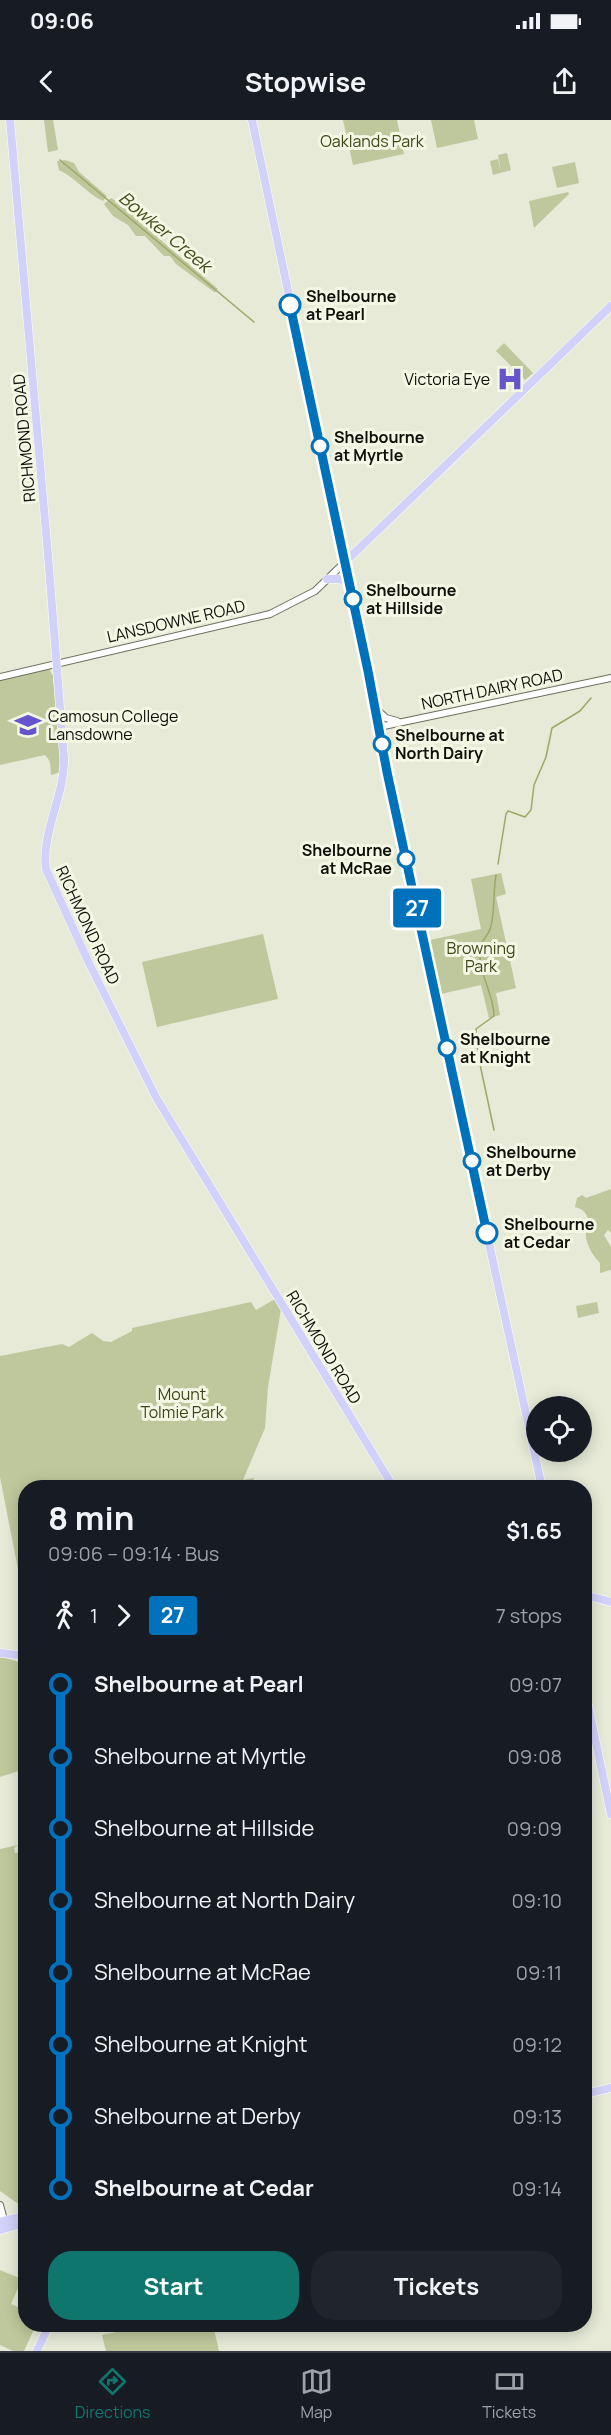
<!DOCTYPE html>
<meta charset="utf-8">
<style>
body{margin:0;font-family:Manrope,sans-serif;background:#20242c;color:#f1f3f6;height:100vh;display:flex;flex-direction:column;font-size:22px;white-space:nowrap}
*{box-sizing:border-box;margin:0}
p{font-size:20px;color:#9ea1a6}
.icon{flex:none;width:33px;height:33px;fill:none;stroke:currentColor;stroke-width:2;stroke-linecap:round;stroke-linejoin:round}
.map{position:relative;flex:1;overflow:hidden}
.drawer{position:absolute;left:18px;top:1360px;width:574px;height:852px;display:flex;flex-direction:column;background:#171b24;border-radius:24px;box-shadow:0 3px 15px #0003}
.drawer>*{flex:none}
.badge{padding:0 12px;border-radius:4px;font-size:21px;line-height:39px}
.buttons{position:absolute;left:526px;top:1276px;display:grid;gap:12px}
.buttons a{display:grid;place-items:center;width:66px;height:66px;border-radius:50%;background:#171b24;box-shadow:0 3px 15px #0003;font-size:30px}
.map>.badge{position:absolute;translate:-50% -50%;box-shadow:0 0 0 3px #fff}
.legs{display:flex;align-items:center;gap:9px;height:66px;padding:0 30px;font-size:20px}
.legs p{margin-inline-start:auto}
.headline{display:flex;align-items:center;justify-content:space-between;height:102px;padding:0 30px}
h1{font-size:33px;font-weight:700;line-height:45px}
.cta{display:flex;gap:12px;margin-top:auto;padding:12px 30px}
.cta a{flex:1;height:69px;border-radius:24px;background:#0f766e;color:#fff;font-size:24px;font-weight:700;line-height:69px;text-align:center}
.cta a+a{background:#20242c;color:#f1f3f6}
ul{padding:0 30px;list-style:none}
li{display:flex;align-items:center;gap:21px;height:72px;font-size:22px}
li i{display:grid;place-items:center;width:9px;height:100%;margin:0 8px;background:currentColor}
li i::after{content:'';width:15px;height:15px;margin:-8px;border:4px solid;border-radius:50%;background:#171b24}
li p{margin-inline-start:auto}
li:first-child i{background:linear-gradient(#0000 50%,currentColor 0)}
li:last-child i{background:linear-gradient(currentColor 50%,#0000 0)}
.status{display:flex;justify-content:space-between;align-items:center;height:42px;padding:0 30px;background:#171b24;direction:ltr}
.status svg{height:16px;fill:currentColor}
header{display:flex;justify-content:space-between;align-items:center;height:78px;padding:0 30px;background:#171b24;font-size:27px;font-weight:700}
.menu{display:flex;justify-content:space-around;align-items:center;height:84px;border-top:2px solid #363941;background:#171b24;font-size:16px;color:#9ea1a6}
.menu a{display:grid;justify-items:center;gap:3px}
.menu .current{color:#0f766e}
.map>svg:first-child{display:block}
</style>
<div class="status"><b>09:06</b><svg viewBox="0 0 49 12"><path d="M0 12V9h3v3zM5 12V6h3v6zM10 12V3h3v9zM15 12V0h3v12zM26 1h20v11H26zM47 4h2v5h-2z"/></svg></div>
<header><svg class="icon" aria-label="back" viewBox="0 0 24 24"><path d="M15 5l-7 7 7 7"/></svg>Stopwise<svg class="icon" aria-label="share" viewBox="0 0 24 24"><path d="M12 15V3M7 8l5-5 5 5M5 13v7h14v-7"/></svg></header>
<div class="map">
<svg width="611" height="2231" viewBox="0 0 611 2231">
<rect width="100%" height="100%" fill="#e6ead7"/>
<g fill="#bfc79c">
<polygon points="44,0 53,0 58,30 48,32"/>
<polygon points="343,0 397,0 404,34 353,45"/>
<polygon points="431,0 474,0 478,19 437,28"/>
<polygon points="507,33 511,50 493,55 490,41 498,39 501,51 498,35"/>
<path d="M65 40 74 43 79 52 107 76 103 81C86 73 76 58 59 50L57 41Z"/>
<polygon points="575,42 579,63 557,68 552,47"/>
<polygon points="568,72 569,74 534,108 529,81"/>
<polygon points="111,78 131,91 164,123 218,169 216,172 214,172 176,144 170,136 164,136 145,116 136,116 128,105 113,96 104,84"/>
<polygon points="504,223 533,253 525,260 496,231"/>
<path d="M49 549 53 556 61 652 51 655C50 646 52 642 45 635L0 645V561Z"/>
<polygon points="501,753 506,774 496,777 516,868 496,873 500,895 489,898 481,865 441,874 430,820 481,809 471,759"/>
<polygon points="263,814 278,879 157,907 142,842"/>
<path d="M611 1069V1113L608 1110 604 1115 611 1127V1150L600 1153V1143C594 1137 585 1124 586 1113L591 1110C588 1099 588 1090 575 1087L577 1078 582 1075 586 1078Z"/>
<polygon points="275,1179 281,1189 268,1267 265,1308 243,1360 254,1358 251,1368 26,1368 25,1485 0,1357 0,1236 62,1224 69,1227 92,1213 103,1221 111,1222 132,1211 132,1208 251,1182 256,1190"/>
<polygon points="597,1182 599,1193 578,1198 576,1186"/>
<polygon points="0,1536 22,1543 26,1552 25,1649 0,1657"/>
<polygon points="25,1724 26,1724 25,2086 17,2083 0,2071 0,1729 18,1725 14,1728 15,1733 23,1732 21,1725"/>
<polygon points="0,2150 22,2159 11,2184 25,2190 26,2205 36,2205 24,2231 13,2231 0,2225"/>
<polygon points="148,2205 213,2205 219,2231 106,2231 102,2215"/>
</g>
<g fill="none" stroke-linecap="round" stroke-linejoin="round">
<g stroke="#9da868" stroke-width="1.5">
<polyline points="60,40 254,202"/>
<polyline points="498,744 506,694 508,691 525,697 531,690 534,665 546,637 552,608 580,591 591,578"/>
<path d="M494 1010 478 935 476 909 494 896C494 874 478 853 480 831 480 820 489 816 491 806 495 790 493 772 496 755"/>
</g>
<g stroke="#6b6e5e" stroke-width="8">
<g id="minor">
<polyline points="0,557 270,494 315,471 344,443"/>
<polyline points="376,589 386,598 397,601"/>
<polyline points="379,607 611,558"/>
<polyline points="0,2085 4,2100"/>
</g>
</g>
<g stroke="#fff" stroke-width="9">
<g id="major">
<path d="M10 0 48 435 64 638C65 675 41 713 46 749L88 841 157 979 394 1368"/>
<polyline points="252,0 368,551 387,652 542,1368"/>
<polyline points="344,443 611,186"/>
<polyline points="327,459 340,459 350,465"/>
<polyline points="585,1475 611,1482"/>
<polyline points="0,1533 26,1536"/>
<polyline points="585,1571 611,1694"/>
<polyline points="585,1974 611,1968"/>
<polyline points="0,2102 26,2095"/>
<polyline points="0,2110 26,2103"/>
<polyline points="37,2231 49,2205"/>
</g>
</g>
<use href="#minor" stroke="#fff" stroke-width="6"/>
<use href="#major" stroke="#d2d1f9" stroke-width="8"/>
</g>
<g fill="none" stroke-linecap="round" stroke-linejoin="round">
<g stroke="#fff" stroke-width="14">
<polyline id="line-1" points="290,185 368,551 387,652 487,1113"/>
</g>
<use href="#line-1" stroke="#0072bc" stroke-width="9"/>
</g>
<defs>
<g id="hospital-bare" transform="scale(2.07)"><path d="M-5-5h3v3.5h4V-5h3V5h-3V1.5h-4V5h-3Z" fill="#6554cd" stroke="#f3f7e4" stroke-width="2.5" paint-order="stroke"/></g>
<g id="university-bare" transform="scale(2.07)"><path d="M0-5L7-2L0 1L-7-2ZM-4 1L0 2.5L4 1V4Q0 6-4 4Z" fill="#6554cd" stroke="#f3f7e4" stroke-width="2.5" paint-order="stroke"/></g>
</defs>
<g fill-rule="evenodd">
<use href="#hospital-bare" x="510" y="259"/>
<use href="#university-bare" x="28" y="605"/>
</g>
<g fill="#fff" stroke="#0072bc" stroke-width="3">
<circle cx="290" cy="185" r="10"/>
<circle cx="320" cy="326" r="8"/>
<circle cx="353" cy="479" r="8"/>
<circle cx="382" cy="624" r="8"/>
<circle cx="406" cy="739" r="8"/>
<circle cx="447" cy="928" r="8"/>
<circle cx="472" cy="1041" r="8"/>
<circle cx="487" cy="1113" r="10"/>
</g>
<g text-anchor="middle" stroke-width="6" stroke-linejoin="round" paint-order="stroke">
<g font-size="16" fill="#3f4615" stroke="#f3f7e4">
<text x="372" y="27">Oaklands Park</text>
<text x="481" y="834">Browning<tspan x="481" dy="18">Park</tspan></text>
<text x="182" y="1280">Mount<tspan x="182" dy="18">Tolmie Park</tspan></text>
</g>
<g font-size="16" font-weight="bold" fill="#0f100a" stroke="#f3f7e4" text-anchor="start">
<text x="306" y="182">Shelbourne<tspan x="306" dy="18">at Pearl</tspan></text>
<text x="334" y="323">Shelbourne<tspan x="334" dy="18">at Myrtle</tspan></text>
<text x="366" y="476">Shelbourne<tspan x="366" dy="18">at Hillside</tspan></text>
<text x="395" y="621">Shelbourne at<tspan x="395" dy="18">North Dairy</tspan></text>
<text x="392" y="736" text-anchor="end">Shelbourne<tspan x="392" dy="18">at McRae</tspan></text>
<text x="460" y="925">Shelbourne<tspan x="460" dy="18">at Knight</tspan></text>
<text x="486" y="1038">Shelbourne<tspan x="486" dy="18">at Derby</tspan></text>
<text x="504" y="1110">Shelbourne<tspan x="504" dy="18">at Cedar</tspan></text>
</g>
<g font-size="16" fill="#0f100a" stroke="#f3f7e4" text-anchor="end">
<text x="490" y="265">Victoria Eye</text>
<text x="48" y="602" text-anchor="start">Camosun College<tspan x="48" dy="18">Lansdowne</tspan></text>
</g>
<g font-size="16" fill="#0f100a" stroke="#f3f7e4">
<text transform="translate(24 318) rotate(-95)" y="6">RICHMOND ROAD</text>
<text transform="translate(176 501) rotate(-13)" y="6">LANSDOWNE ROAD</text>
<text transform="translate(492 569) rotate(-12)" y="6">NORTH DAIRY ROAD</text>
<text transform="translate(88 805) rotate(65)" y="6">RICHMOND ROAD</text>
<text transform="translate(324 1227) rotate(59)" y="6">RICHMOND ROAD</text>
</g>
<g font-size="18" font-style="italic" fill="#454d1c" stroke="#f3f7e4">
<text transform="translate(165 112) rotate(40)" y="6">Bowker Creek</text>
</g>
</g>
</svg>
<div class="buttons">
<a><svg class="icon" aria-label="locate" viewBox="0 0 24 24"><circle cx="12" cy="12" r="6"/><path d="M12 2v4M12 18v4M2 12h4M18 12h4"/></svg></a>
</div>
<b class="badge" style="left:417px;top:788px;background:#0072bc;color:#fff">27</b>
<section class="drawer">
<div class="headline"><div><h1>8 min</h1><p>09:06 – 09:14 · Bus</p></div><b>$1.65</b></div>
<div class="legs"><svg class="icon" aria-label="walk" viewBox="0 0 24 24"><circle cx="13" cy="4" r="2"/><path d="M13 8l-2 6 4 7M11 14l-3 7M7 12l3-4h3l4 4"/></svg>1<svg class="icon" aria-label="forward" viewBox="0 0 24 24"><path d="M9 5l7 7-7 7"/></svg><b class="badge" style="background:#0072bc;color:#fff">27</b><p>7 stops</p></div>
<ul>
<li><i style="color:#0072bc"></i><b>Shelbourne at Pearl</b><p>09:07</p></li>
<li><i style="color:#0072bc"></i><span>Shelbourne at Myrtle</span><p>09:08</p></li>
<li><i style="color:#0072bc"></i><span>Shelbourne at Hillside</span><p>09:09</p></li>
<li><i style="color:#0072bc"></i><span>Shelbourne at North Dairy</span><p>09:10</p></li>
<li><i style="color:#0072bc"></i><span>Shelbourne at McRae</span><p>09:11</p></li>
<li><i style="color:#0072bc"></i><span>Shelbourne at Knight</span><p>09:12</p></li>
<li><i style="color:#0072bc"></i><span>Shelbourne at Derby</span><p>09:13</p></li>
<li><i style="color:#0072bc"></i><b>Shelbourne at Cedar</b><p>09:14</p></li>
</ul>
<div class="cta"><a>Start</a><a>Tickets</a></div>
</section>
</div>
<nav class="menu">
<a class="current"><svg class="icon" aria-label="directions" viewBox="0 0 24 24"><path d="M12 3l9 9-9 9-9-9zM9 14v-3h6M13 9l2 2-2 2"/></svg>Directions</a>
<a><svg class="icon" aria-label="map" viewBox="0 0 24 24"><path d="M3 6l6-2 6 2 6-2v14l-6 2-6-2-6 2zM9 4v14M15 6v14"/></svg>Map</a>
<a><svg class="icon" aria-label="tickets" viewBox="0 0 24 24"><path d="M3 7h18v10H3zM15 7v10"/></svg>Tickets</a>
</nav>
